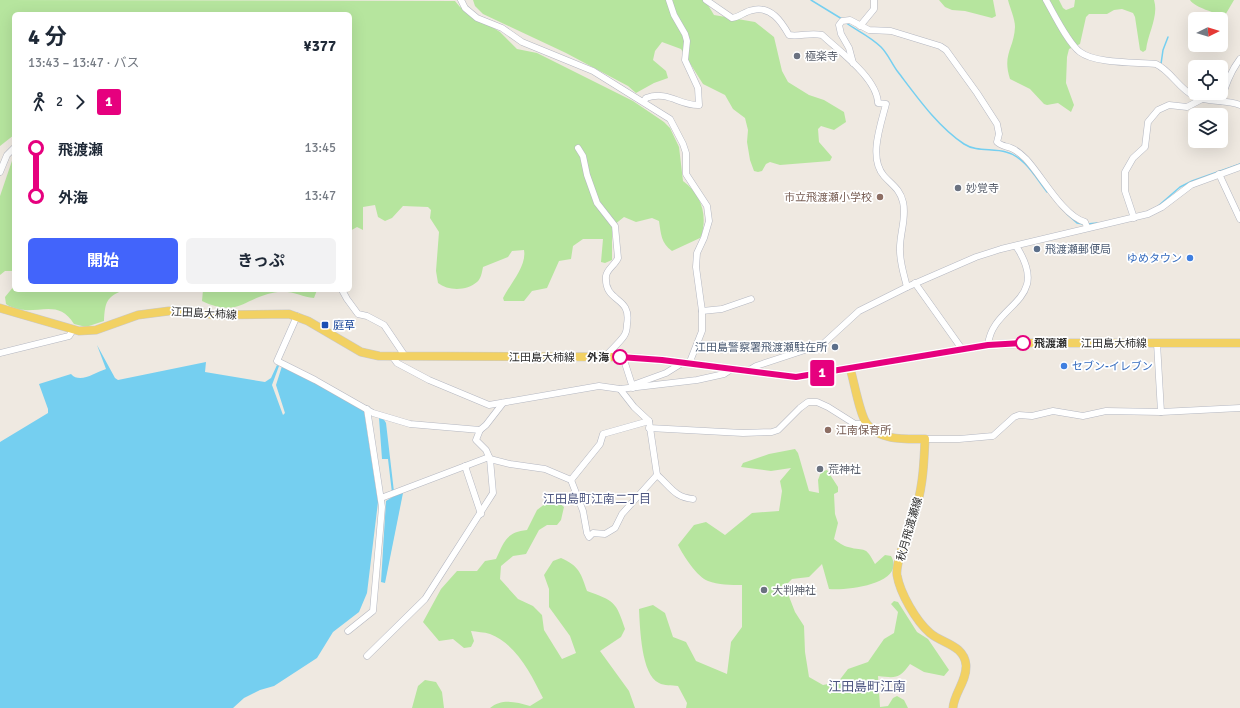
<!DOCTYPE html>
<html lang="ja">
<meta charset="utf-8">
<style>
body{margin:0;font-family:Signika,"Noto Sans JP",sans-serif;background:#f2f2f3;color:#1f2937;height:100vh;display:flex;flex-direction:column;font-size:15px;white-space:nowrap}
*{box-sizing:border-box;margin:0}
p{font-size:13px;color:#747a83}
.icon{flex:none;width:22px;height:22px;fill:none;stroke:currentColor;stroke-width:2;stroke-linecap:round;stroke-linejoin:round}
.map{position:relative;flex:1;overflow:hidden}
.side{position:absolute;left:12px;top:12px;width:340px;height:280px;display:flex;flex-direction:column;background:#fff;border-radius:6px;box-shadow:0 4px 16px #0002}
.side>*{flex:none}
.badge{padding:0 8px;border-radius:3px;font-size:14px;line-height:26px}
.needle{width:26px;rotate:85deg}
.buttons{position:absolute;left:1188px;top:12px;display:grid;gap:8px}
.buttons a{display:grid;place-items:center;width:40px;height:40px;border-radius:6px;background:#fff;box-shadow:0 4px 16px #0002;font-size:20px}
.map>.badge{position:absolute;translate:-50% -50%;box-shadow:0 0 0 2px #fff}
.legs{display:flex;align-items:center;gap:6px;height:44px;padding:0 16px;font-size:13px}
.legs p{margin-inline-start:auto}
.head{display:flex;align-items:center;justify-content:space-between;height:68px;padding:0 16px}
h1{font-size:22px;font-weight:700;line-height:30px}
.button{display:flex;gap:8px;margin-top:auto;padding:8px 16px}
.button a{flex:1;height:46px;border-radius:6px;background:#4264fb;color:#fff;font-size:16px;font-weight:700;line-height:46px;text-align:center}
.button a+a{background:#f2f2f3;color:#1f2937}
ul{padding:0 16px;list-style:none}
li{display:flex;align-items:center;gap:14px;height:48px;font-size:15px}
li i{display:grid;place-items:center;width:6px;height:100%;margin:0 5px;background:currentColor}
li i::after{content:'';width:10px;height:10px;margin:-5px;border:3px solid;border-radius:50%;background:#fff}
li p{margin-inline-start:auto}
li:first-child i{background:linear-gradient(#0000 50%,currentColor 0)}
li:last-child i{background:linear-gradient(currentColor 50%,#0000 0)}
.map>svg:first-child{display:block}
</style>
<div class="map">
<svg width="1240" height="708" viewBox="0 0 1240 708">
<rect width="100%" height="100%" fill="#efe9e1"/>
<g fill="#b6e59e">
<path d="M0 0 455 1 460 7 500 32 517 49 537 53 633 101 664 122 670 128 679 147 683 181C701 194 707 213 702 234L700 238 672 251C661 243 661 234 659 221L652 218 636 222 624 217 614 225 612 233V260L605 263 601 262 603 239H583L573 246 571 259 559 261 547 288 532 291 524 301H504L503 298C510 284 527 266 524 250L512 251 508 257 483 267C482 272 481 279 477 282 467 291 448 291 438 283L436 271 439 232 430 218 431 210 428 207 403 206 392 218 385 221 378 217 375 205 363 207V230L357 227 350 231V14H14V135L0 146Z"/>
<polygon points="473,0 705,0 714,15 755,22 774,37 782,71 788,82 809,95 824,100 844,112 846,122 834,130 821,126 818,129 819,142 832,157 830,161 780,165 770,162 766,164 762,171 758,172 754,171 750,160 747,142 748,130 745,118 733,109 725,95 703,84 681,49 662,42 655,51 653,60 666,71 668,78 654,83 636,93 628,86 566,53 483,14 475,6"/>
<polygon points="939,0 993,0 996,16 992,18 965,11 952,10 945,7"/>
<path d="M1008 0H1059L1063 8 1066 10 1074 7 1075 0H1154C1159 16 1148 33 1146 50L1143 52 1140 50 1135 17 1133 13 1122 9 1114 10 1107 14H1089L1086 17 1080 44 1069 49 1067 57 1066 83 1074 105 1071 112 1058 103 1047 105 1044 104 1030 89 1010 79C1002 54 1014 49 1015 27 1015 19 1010 8 1008 0Z"/>
<path d="M1190 0H1234L1224 17C1215 12 1195 8 1190 0Z"/>
<polygon points="14,155 14,271 5,271 0,275 0,196"/>
<path d="M14 286V290H125C106 296 105 303 104 321L86 327 74 324C56 294 31 321 6 304L5 297Z"/>
<path d="M203 290H317L314 298C302 297 292 290 278 292 245 296 240 319 202 301Z"/>
<path d="M795 449 798 453 809 491 819 493 818 480 821 472 827 470 838 487V492L834 494 835 514 838 523 834 539C838 542 843 546 848 547 866 552 865 545 875 564L885 555 891 556C907 584 846 591 829 589L822 564 809 577 792 579 785 586 795 612 804 626 805 652 809 677 823 685 838 682 848 669 868 662 884 639 894 633 898 612 891 604 894 601 898 602 917 632 928 639 949 670 944 676 924 672 910 664C899 679 896 678 878 676L880 707 888 706 893 698 897 696 904 700 908 708H686L687 703 678 686C672 685 664 686 659 683 641 675 640 627 639 609L653 605 665 613 673 637 686 642 696 661 727 674 731 642 742 627V585C731 585 718 585 708 581 697 577 683 555 678 545L694 525 706 522 725 535 752 513 779 511 782 491 780 481 791 468 771 471 741 467 743 463 769 454Z"/>
<path d="M546 503H559L564 507 561 520 557 525H547L539 530 526 554 513 556 501 566 500 579 518 599 533 606 542 615 544 630 562 659 576 653 570 636 549 607V589L544 575 553 561 561 558C579 566 581 573 587 591 614 601 616 601 625 629L621 637 600 651 629 691 635 708H490C502 698 516 702 530 706L543 698C531 674 516 644 490 634 484 632 477 632 471 631L474 641 471 647 464 648 453 639 439 641 423 622 441 589 457 571H477L485 561 496 559C504 542 506 532 527 530L537 510Z"/>
<polygon points="425,680 436,682 442,692 444,708 412,708 418,686"/>
</g>
<g fill="#75cff0">
<path d="M97 345 115 378 118 380 206 362 205 372 265 382 271 378 277 365 279 366 272 385 283 415 285 413 276 385 282 366 315 382 364 411 378 502 367 593 359 612 333 632 317 658 274 686 260 690 244 698 233 708H0V442L48 413V409L39 384 71 374C80 384 94 373 106 369Z"/>
<polygon points="379,418 383,418 386,423 394,492 392,493 388,459 382,459"/>
<polygon points="399,493 403,493 385,583 381,582 386,501"/>
</g>
<g fill="none" stroke-linecap="round" stroke-linejoin="round">
<g stroke="#75cff0" stroke-width="1.5">
<polyline points="811,0 842,19"/>
<path d="M846 23C858 31 871 37 881 47 888 54 892 64 898 72 917 97 938 127 964 144 976 152 993 148 1006 152 1024 156 1036 178 1047 192"/>
<polyline points="1161,64 1163,50 1168,37"/>
<polyline points="1157,207 1180,187 1192,181 1240,164"/>
<polyline points="1067,214 1077,223 1083,224"/>
<polyline points="1087,224 1097,223"/>
</g>
<g stroke="#b4b7c1" stroke-width="7">
<g id="minor">
<polyline points="461,0 465,8 477,18 502,28 522,42 593,71 670,119 683,144 686,153 686,174 707,206 709,221 704,238 697,253 696,267 702,311 702,331 689,364"/>
<path d="M706 0 732 18C740 17 745 11 753 10 771 6 781 21 789 35 800 37 810 32 822 35 839 51 877 78 878 103L886 104C881 124 868 158 884 176 892 185 900 189 903 202 907 218 899 235 900 251 900 263 904 275 907 287"/>
<path d="M1046 0C1054 14 1068 43 1080 52 1096 64 1136 62 1156 64 1171 71 1179 89 1194 96 1209 103 1225 99 1240 105"/>
<polyline points="860,26 874,9 874,0"/>
<path d="M853 63 849 48 841 34 839 25 842 21 850 20 869 30 891 31 940 46 946 50 977 93 997 124 999 134 997 142C1001 146 1006 146 1011 148 1016 150 1022 155 1026 159 1042 176 1063 216 1085 222L1087 227"/>
<path d="M644 101 646 98C668 90 680 106 699 105L698 88 685 60 687 41 685 34 674 15 669 0"/>
<path d="M1221 101C1225 86 1230 72 1240 59"/>
<path d="M578 148 583 156 587 175 597 203 615 226 618 258C615 265 607 269 606 276 604 304 632 295 627 324 627 328 626 333 624 336 620 342 610 351 605 357"/>
<polyline points="0,172 7,155 14,148"/>
<polyline points="1219,174 1240,219"/>
<polyline points="1134,218 1125,191 1125,172 1133,158 1145,147 1148,122 1158,110 1169,105 1187,107 1202,99"/>
<polyline points="915,283 962,349"/>
<polyline points="342,290 347,299 358,314 367,316 384,325 405,356"/>
<polyline points="702,311 722,309 751,299"/>
<polyline points="297,316 277,361 315,380 373,413 410,424 480,430 476,440 486,450 490,459 493,493 425,599 367,656"/>
<polyline points="1157,343 1161,412"/>
<path d="M988 345C992 303 1053 302 1016 246"/>
<polyline points="0,353 69,336 73,330"/>
<polyline points="392,356 397,363 429,380 489,405 599,386 620,389 697,380 724,374 730,370"/>
<polyline points="623,357 633,388"/>
<polyline points="748,371 756,366 823,344 859,311 907,287 976,257 1001,249 1148,214 1162,207 1191,185 1240,167"/>
<polyline points="633,385 666,373 682,363"/>
<polyline points="649,428 743,433 772,432 778,430 800,408 808,402 817,402 828,407 855,424 867,424"/>
<polyline points="480,430 486,425 503,403"/>
<polyline points="925,439 959,439 993,436 1014,417 1019,415 1032,416 1053,411 1083,416 1106,411 1161,412 1240,408"/>
<polyline points="490,459 510,464 545,469 571,480 583,511 587,533 589,537 593,533 605,534 615,528 622,514 657,475 649,421 634,407 620,389"/>
<polyline points="465,466 481,514"/>
<path d="M657 475C671 487 674 497 693 499"/>
<polyline points="571,480 600,444 603,434 649,421"/>
<polyline points="381,498 489,457"/>
<polyline points="348,631 373,611 382,507 367,409"/>
</g>
</g>
<g stroke="#c9c9c9" stroke-width="9">
<g id="major">
<polyline points="0,308 79,331 96,330 138,315 169,311 188,311 215,315 289,314 308,321 361,352 379,356 623,357 662,360 796,377 988,345 1025,343 1240,343"/>
<path d="M850 368C854 381 860 416 867 424 879 441 907 439 925 439 924 462 923 484 917 505 912 521 895 561 897 575 900 593 916 621 930 633 943 644 964 645 966 665 967 681 954 693 953 708"/>
</g>
</g>
<use href="#minor" stroke="#fff" stroke-width="6"/>
<use href="#major" stroke="#f2d163" stroke-width="8"/>
</g>
<g fill="none" stroke-linecap="round" stroke-linejoin="round">
<g stroke="#fff" stroke-width="9">
<polyline id="line-1" points="620,357 662,360 796,377 988,345 1023,343"/>
</g>
<use href="#line-1" stroke="#e6007e" stroke-width="6"/>
</g>
<g fill="#6b7280" stroke="#fff" stroke-width="1.5">
<circle cx="797" cy="56" r="4"/>
<circle cx="958" cy="188" r="4"/>
<circle cx="820" cy="469" r="4"/>
<circle cx="764" cy="590" r="4"/>
</g>
<g fill="#8d6e63" stroke="#fff" stroke-width="1.5">
<circle cx="880" cy="197" r="4"/>
<circle cx="828" cy="430" r="4"/>
</g>
<g fill="#5c6f8a" stroke="#fff" stroke-width="1.5">
<circle cx="1037" cy="249" r="4"/>
<circle cx="835" cy="347" r="4"/>
</g>
<g fill="#3f7fe0" stroke="#fff" stroke-width="1.5">
<circle cx="1190" cy="258" r="4"/>
<circle cx="1064" cy="366" r="4"/>
</g>
<rect fill="#1a4fb4" stroke="#fff" stroke-width="1.5" x="321" y="321" width="8" height="8" rx="2"/>
<g fill="#fff" stroke="#e6007e" stroke-width="2">
<circle cx="1023" cy="343" r="7"/>
<circle cx="620" cy="357" r="7"/>
</g>
<g text-anchor="middle" stroke-width="3.5" stroke-linejoin="round" paint-order="stroke">
<g font-size="11" fill="#5b616d" stroke="#fff" text-anchor="start">
<text x="805" y="60">極楽寺</text>
<text x="966" y="192">妙覚寺</text>
<text x="828" y="473">荒神社</text>
<text x="772" y="594">大判神社</text>
</g>
<g font-size="11" fill="#785e54" stroke="#fff" text-anchor="end">
<text x="872" y="201">市立飛渡瀬小学校</text>
<text x="836" y="434" text-anchor="start">江南保育所</text>
</g>
<g font-size="11" fill="#4e5e75" stroke="#fff" text-anchor="start">
<text x="1045" y="253">飛渡瀬郵便局</text>
<text x="827" y="351" text-anchor="end">江田島警察署飛渡瀬駐在所</text>
</g>
<g font-size="11" fill="#366cbe" stroke="#fff" text-anchor="end">
<text x="1182" y="262">ゆめタウン</text>
<text x="1072" y="370" text-anchor="start">セブン-イレブン</text>
</g>
<g font-size="11" fill="#2e2e2e" stroke="#fff">
<text transform="translate(204 313) rotate(3)" y="4">江田島大柿線</text>
<text x="1114" y="347">江田島大柿線</text>
<text x="542" y="361">江田島大柿線</text>
<text transform="translate(909 529) rotate(-74)" y="4">秋月飛渡瀬線</text>
</g>
<g font-size="11" fill="#164399" stroke="#fff" text-anchor="start">
<text x="333" y="329">庭草</text>
</g>
<g font-size="11" font-weight="bold" fill="#2e2e2e" stroke="#fff" text-anchor="start">
<text x="1034" y="347">飛渡瀬</text>
<text x="609" y="361" text-anchor="end">外海</text>
</g>
<g font-size="12" fill="#4d5680" stroke="#fff">
<text x="597" y="503">江田島町江南二丁目</text>
</g>
<g font-size="13" fill="#4d5680" stroke="#fff">
<text x="867" y="691">江田島町江南</text>
</g>
</g>
</svg>
<div class="buttons">
<a><svg class="needle" viewBox="-14 -14 28 28"><path d="M0-13l5 13h-10z" fill="#e53935"/><path d="M0 13l5-13h-10z" fill="#747a83"/></svg></a>
<a><svg class="icon" aria-label="locate" viewBox="0 0 24 24"><circle cx="12" cy="12" r="6"/><path d="M12 2v4M12 18v4M2 12h4M18 12h4"/></svg></a>
<a><svg class="icon" aria-label="layers" viewBox="0 0 24 24"><path d="M12 4l9 5-9 5-9-5zM3 14l9 5 9-5"/></svg></a>
</div>
<b class="badge" style="left:822px;top:373px;background:#e6007e;color:#fff">1</b>
<section class="side">
<div class="head"><div><h1>4 分</h1><p>13:43 – 13:47 · バス</p></div><b>¥377</b></div>
<div class="legs"><svg class="icon" aria-label="walk" viewBox="0 0 24 24"><circle cx="13" cy="4" r="2"/><path d="M13 8l-2 6 4 7M11 14l-3 7M7 12l3-4h3l4 4"/></svg>2<svg class="icon" aria-label="forward" viewBox="0 0 24 24"><path d="M9 5l7 7-7 7"/></svg><b class="badge" style="background:#e6007e;color:#fff">1</b></div>
<ul>
<li><i style="color:#e6007e"></i><b>飛渡瀬</b><p>13:45</p></li>
<li><i style="color:#e6007e"></i><b>外海</b><p>13:47</p></li>
</ul>
<div class="button"><a>開始</a><a>きっぷ</a></div>
</section>
</div>
